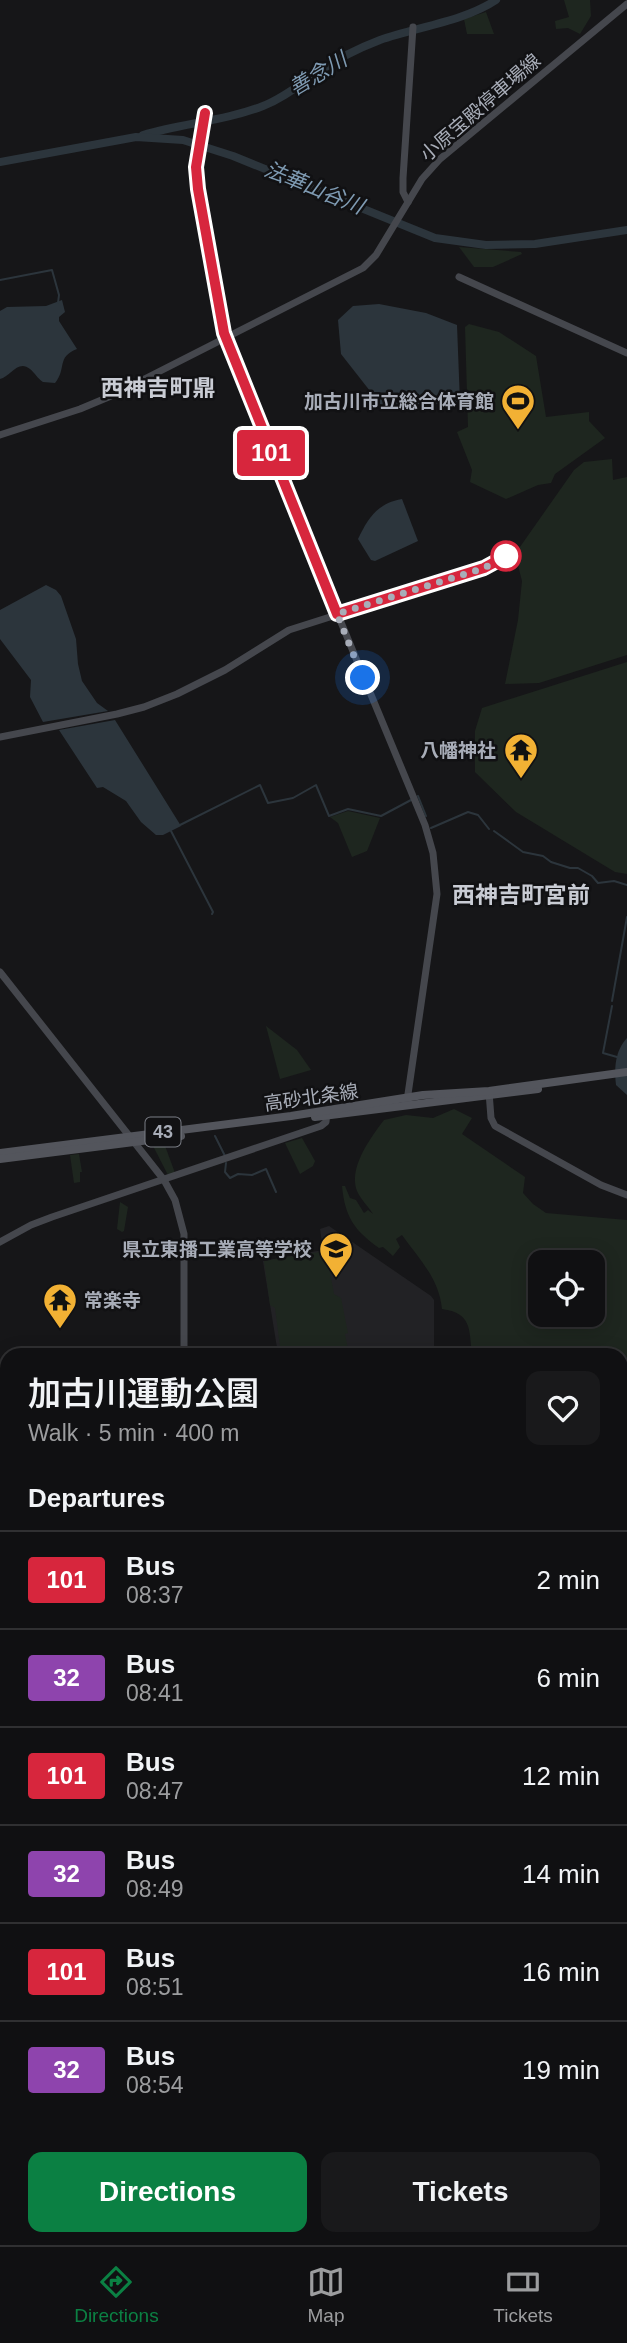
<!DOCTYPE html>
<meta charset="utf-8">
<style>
body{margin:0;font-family:Helvetica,"Noto Sans JP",sans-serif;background:#19191b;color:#f1f3f6;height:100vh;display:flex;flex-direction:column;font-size:26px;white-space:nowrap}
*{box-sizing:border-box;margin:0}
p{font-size:23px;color:#9c9d9f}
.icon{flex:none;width:38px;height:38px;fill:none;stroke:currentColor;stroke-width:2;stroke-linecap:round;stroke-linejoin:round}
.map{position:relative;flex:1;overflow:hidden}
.drawer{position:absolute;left:0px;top:1348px;width:628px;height:898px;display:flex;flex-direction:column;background:#101012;border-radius:21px 21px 0 0;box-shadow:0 4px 18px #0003,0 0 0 2px #303032}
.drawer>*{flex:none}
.badge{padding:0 14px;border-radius:5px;font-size:24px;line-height:46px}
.tools{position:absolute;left:528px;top:1250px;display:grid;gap:14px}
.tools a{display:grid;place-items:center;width:77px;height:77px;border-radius:14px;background:#101012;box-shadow:0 4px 18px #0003,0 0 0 2px #303032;font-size:35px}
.you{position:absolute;width:35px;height:35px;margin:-18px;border:5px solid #fff;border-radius:50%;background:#1a73e8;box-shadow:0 0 0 10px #1a73e833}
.map>.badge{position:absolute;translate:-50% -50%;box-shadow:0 0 0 4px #fff}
h2{padding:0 28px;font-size:26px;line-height:63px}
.round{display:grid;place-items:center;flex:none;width:74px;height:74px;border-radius:14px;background:#19191b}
.headline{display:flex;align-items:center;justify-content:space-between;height:119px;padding:0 28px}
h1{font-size:33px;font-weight:600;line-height:52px}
.action{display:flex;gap:14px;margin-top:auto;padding:14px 28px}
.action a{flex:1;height:80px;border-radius:14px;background:#0b8043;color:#fff;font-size:28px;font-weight:600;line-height:80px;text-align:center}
.action a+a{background:#19191b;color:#f1f3f6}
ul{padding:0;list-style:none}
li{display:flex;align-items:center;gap:21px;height:98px;padding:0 28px;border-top:2px solid #303032}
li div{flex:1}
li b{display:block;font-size:26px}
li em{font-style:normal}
li .badge{min-width:77px;font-weight:700;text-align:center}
.menu{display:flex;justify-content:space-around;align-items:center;height:98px;border-top:2px solid #303032;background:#101012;font-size:19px;color:#9c9d9f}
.menu a{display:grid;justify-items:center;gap:4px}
.menu .selected{color:#0b8043}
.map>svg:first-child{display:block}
</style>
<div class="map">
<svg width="627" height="2245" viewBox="0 0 627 2245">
<rect width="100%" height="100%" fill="#161618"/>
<polygon fill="#222225" points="329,1226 431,1296 434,1300 434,1354 278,1354 263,1261 323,1250 320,1229"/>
<g fill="#1e261f" fill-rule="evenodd">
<polygon points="564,0 590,0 591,16 580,34 568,28 556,29 555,21 569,17"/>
<polygon points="486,12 494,34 467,34 464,19"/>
<polygon points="459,247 521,252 522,254 493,267 474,267"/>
<polygon points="469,324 499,332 536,356 546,417 589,412 589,421 605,438 555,474 551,483 538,485 506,499 470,482 472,470 457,432 468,427 465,327"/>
<polygon points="612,459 613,480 627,477 627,655 539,683 505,684 518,620 522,581 515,554 574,470 584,462"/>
<polygon points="627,662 627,874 615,872 516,812 475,772 475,731 482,708"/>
<polygon points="348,811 380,818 367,851 352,857 338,823 330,817"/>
<polygon points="266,1026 297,1050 311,1070 280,1079"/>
<path d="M454 1109 472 1118 462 1134 525 1177 523 1193 533 1204 546 1213 627 1220V1684L621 1685V1354H472C469 1329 472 1313 442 1309 439 1278 419 1259 402 1235L396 1239 400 1247 393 1256 383 1247 379 1248C354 1230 345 1217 342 1186H345L350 1198 356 1200 364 1213 368 1210 373 1214C368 1206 361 1200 357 1191 348 1168 371 1137 384 1120L406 1115 433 1118ZM541 1262H593V1314H541Z"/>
<polygon points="302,1138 315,1161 313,1166 300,1174 285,1143"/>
<polygon points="164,1143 175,1173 168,1175 152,1144"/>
<polygon points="79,1154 82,1172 80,1172 80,1182 74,1183 70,1155"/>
<polygon points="120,1202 128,1207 124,1231 122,1232 117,1229"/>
<polygon points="326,1251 334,1294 341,1298 348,1333 345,1334 349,1354 281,1354 275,1308 270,1305 264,1261"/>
<polygon points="621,1733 627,1750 627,1829 621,1835"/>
<polygon points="195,2238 427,2238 431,2245 194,2245"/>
</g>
<g fill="#2c353c">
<path d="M62 300 65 312 59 317V321L77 349C56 357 67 369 55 383L43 382C37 378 35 373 30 369 18 359 10 377 0 379V311L7 307 46 306Z"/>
<polygon points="379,304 426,313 457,325 460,403 381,405 341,354 338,320 353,306"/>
<path d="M402 499 418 541 375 561 371 560 358 539C368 518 378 503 402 499Z"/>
<polygon points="46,585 56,590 61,596 76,639 78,664 82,681 97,703 108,711 43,722 30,697 31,680 0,639 0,610"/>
<polygon points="115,720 181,826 163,835 156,835 141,822 126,801 103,787 97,788 59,730"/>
<path d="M627 1038V1095L616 1085C614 1068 615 1051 627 1038Z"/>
<polygon points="627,1834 627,2245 439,2245 434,2238 621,2238 621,1843"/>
</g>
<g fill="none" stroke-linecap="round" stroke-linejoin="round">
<g stroke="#2c353c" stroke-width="2">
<polyline points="0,280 52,270 59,295 58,303"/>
<polyline points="418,796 426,816"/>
<polyline points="180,825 260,785 268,803 293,798 316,785 329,816 348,809 381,816 411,800"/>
<polyline points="431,828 468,812 478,815 489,829"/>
<polyline points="171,831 213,912 212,914"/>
<polyline points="494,831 523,852 543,856 551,862 570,868 578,868 592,876 598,883 614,881 627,885"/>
<polyline points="612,1001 627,917"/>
<polyline points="612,1006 603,1053 617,1057"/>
<polyline points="215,1136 225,1156"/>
<polyline points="226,1163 225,1172 230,1178 238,1174 252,1175 266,1169 276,1192"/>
<polyline points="0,1415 3,1413 7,1416"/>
<polyline points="0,1534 7,1534"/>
<polyline points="0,1555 7,1555"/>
<polyline points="0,1631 7,1632"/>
<polyline points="0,1840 7,1841"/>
<polyline points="7,2150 7,2174"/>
<polyline points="0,2230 11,2245"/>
<polyline points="71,2238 75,2245"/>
</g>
<g stroke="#2c353c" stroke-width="8">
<path d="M143 135C183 123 225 121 263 106 284 98 300 84 318 72 337 59 359 48 380 40 417 27 465 21 496 0"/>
<polyline points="0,162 136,137 183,140 233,156 435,238 486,245 535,244 627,230"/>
</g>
<g stroke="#45474d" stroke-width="7">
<polyline points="205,113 196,167 198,189 224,333 263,434 425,825 433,853 437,894 407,1101"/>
<polyline points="408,202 403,192 403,178 413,27"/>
<polyline points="459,277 627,353"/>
<polyline points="0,435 80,409 111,396 363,268 376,255 422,179 440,159 627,4"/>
<polyline points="0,737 117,714 144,707 177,694 225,670 289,630 484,568 506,556"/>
<polyline points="0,972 164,1180 175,1200 184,1234 184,1354"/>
<polyline points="489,1092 491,1118 495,1126 601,1185 627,1195"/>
<polyline points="0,1242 31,1225 52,1217 321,1126 326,1122 327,1111"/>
<polyline points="0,1494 7,1502"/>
<polyline points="621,1689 627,1688"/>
<polyline points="0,1728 7,1728"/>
<polyline points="0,1897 7,1880"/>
</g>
<g stroke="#53555c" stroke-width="8">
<polyline points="315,1117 538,1089"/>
<polyline points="0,1153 291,1116 423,1095 489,1091 627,1072"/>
<polyline points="0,1159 181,1136"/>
</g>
</g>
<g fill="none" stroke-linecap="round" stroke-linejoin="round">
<g stroke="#fff" stroke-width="16">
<polyline id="line" points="205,113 196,167 198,189 224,333 337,614 484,568 506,556"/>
</g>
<use href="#line" stroke="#d7263d" stroke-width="10"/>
<polyline stroke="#a8adb8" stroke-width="7" stroke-dasharray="0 12.6" points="363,678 337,614 484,568 506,556"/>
</g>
<defs>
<g id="stadium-pin" transform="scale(1.75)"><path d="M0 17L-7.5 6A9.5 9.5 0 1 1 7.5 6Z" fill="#f2b134" stroke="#111113"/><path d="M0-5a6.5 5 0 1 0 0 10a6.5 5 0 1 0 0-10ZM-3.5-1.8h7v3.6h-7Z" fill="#111"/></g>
<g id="temple-pin" transform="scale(1.75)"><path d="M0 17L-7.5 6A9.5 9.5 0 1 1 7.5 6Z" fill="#f2b134" stroke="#111113"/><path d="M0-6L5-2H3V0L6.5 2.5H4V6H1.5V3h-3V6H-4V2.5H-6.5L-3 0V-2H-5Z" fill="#111"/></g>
<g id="school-pin" transform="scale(1.75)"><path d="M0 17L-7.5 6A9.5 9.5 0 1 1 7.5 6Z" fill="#f2b134" stroke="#111113"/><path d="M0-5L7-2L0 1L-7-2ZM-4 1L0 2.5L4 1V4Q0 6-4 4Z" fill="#111"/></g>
</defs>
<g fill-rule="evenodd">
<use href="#stadium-pin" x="518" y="401"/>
<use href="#temple-pin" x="521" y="750"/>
<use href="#school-pin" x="336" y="1249"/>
<use href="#temple-pin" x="60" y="1300"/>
</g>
<circle fill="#fff" stroke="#d7263d" stroke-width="3.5" cx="506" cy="556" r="14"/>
<g text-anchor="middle" stroke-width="5" stroke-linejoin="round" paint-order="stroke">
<rect fill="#111113" stroke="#7b7e86" stroke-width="2" x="145.5" y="1117.5" width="35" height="29" rx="5"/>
<g font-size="18" font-weight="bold" fill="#a8adb8">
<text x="163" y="1138">43</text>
</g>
<g font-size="19" fill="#a8adb8" stroke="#111113">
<text transform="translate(480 107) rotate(-41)" y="7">小原宝殿停車場線</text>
<text transform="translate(311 1097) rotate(-8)" y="7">高砂北条線</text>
</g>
<g font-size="19" font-weight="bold" fill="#a8adb8" stroke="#111113" text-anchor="end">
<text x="494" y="408">加古川市立総合体育館</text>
<text x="496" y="757">八幡神社</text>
<text x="312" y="1256">県立東播工業高等学校</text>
<text x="84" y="1307" text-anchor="start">常楽寺</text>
</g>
<g font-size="21" font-style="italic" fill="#7f9bb3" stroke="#111113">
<text transform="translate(318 74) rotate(-31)" y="7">善念川</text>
<text transform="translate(314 188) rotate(22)" y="7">法華山谷川</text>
</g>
<g font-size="23" font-weight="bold" fill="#c9ccd4" stroke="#111113">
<text x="158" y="396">西神吉町鼎</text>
<text x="521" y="903">西神吉町宮前</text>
</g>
</g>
</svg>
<div class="tools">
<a><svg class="icon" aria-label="locate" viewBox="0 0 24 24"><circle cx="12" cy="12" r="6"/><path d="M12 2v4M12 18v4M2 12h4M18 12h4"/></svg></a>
</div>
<div class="you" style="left:363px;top:678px"></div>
<b class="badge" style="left:271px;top:453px;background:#d7263d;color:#fff">101</b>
<section class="drawer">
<div class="headline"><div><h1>加古川運動公園</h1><p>Walk · 5 min · 400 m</p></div><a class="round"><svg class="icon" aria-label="heart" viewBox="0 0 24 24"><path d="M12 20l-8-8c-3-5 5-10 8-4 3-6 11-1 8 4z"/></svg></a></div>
<h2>Departures</h2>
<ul>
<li><span class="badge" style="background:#d7263d;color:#fff">101</span><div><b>Bus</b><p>08:37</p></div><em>2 min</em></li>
<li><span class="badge" style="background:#8e44ad;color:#fff">32</span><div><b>Bus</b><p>08:41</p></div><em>6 min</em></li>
<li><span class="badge" style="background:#d7263d;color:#fff">101</span><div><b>Bus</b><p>08:47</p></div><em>12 min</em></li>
<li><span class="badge" style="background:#8e44ad;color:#fff">32</span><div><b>Bus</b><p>08:49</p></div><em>14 min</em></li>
<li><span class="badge" style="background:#d7263d;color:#fff">101</span><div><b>Bus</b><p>08:51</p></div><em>16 min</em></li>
<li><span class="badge" style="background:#8e44ad;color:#fff">32</span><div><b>Bus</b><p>08:54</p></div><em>19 min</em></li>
</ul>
<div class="action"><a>Directions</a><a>Tickets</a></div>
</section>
</div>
<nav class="menu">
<a class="selected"><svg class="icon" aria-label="directions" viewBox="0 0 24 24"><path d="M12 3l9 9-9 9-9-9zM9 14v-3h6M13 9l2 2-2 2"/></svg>Directions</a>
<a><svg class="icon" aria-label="map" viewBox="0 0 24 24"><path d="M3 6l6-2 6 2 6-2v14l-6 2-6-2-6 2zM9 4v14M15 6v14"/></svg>Map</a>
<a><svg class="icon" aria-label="tickets" viewBox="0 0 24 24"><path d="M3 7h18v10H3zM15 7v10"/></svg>Tickets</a>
</nav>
